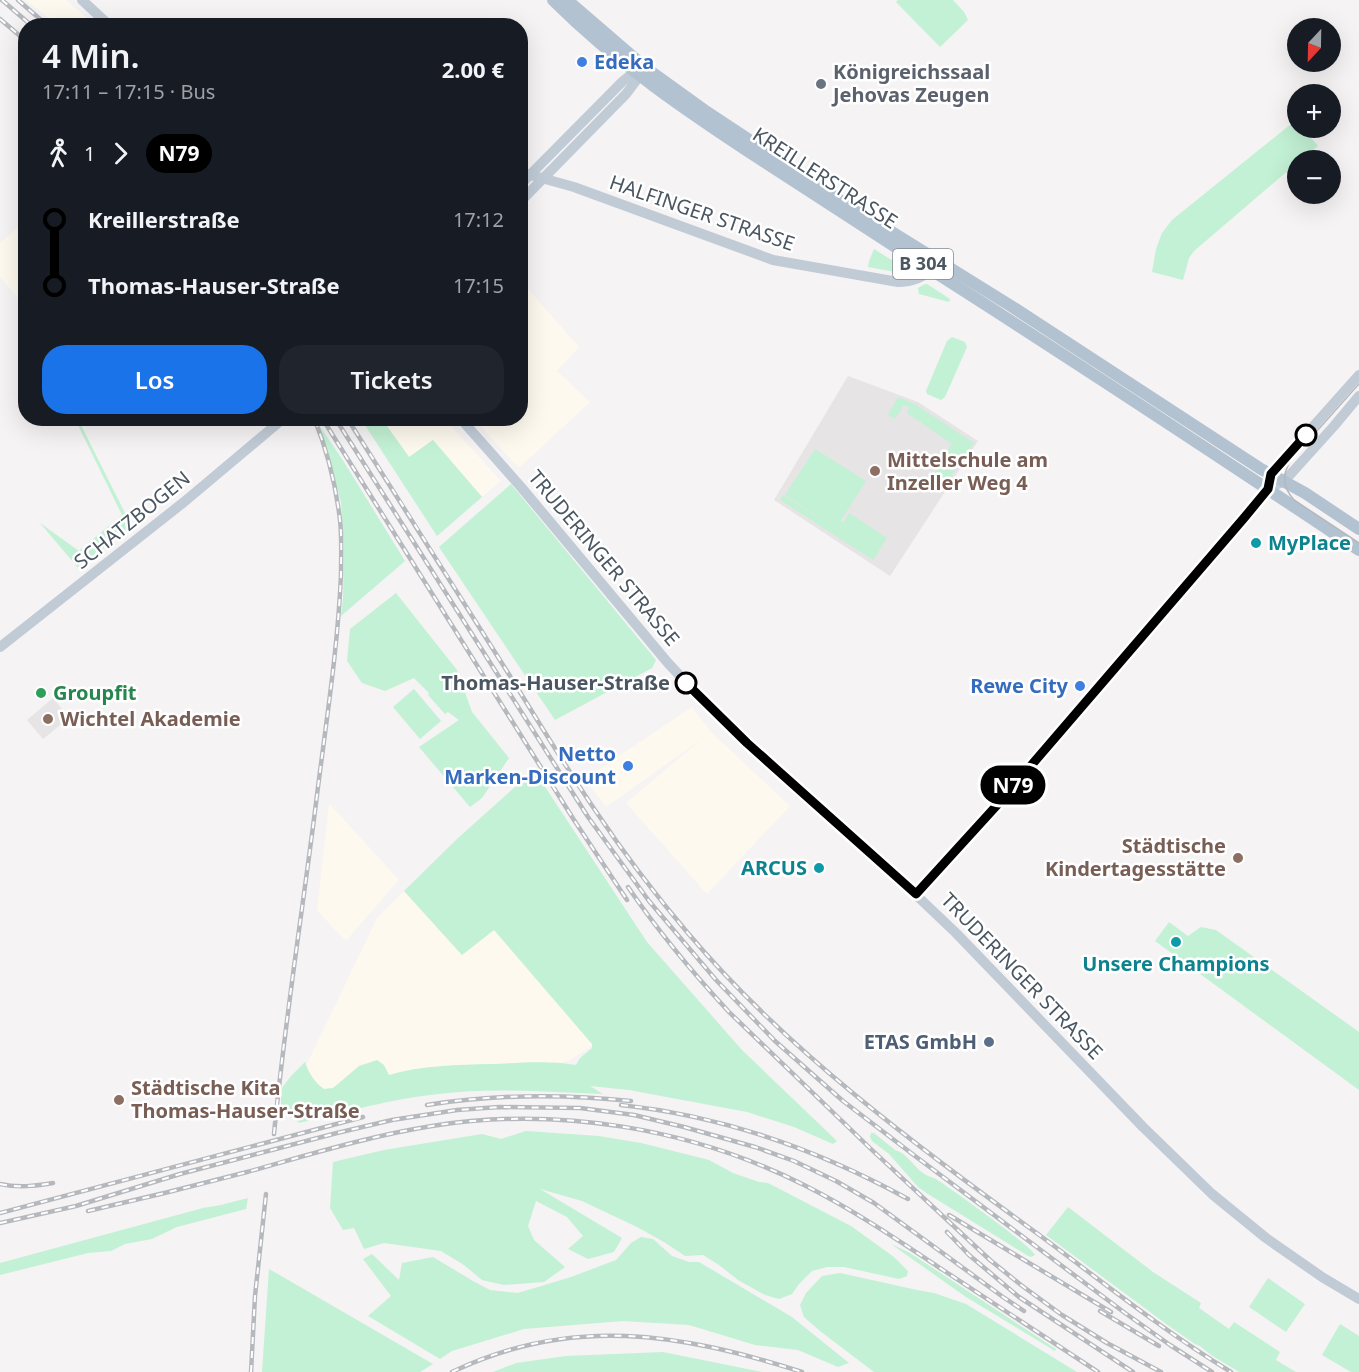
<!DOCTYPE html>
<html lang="de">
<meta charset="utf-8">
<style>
body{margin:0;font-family:"Noto Sans",sans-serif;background:#20242c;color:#f1f3f6;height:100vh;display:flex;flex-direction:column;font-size:22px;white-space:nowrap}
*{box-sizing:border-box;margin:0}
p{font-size:20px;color:#9ea1a6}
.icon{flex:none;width:33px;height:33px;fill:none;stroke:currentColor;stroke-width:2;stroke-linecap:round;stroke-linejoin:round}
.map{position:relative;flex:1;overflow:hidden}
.details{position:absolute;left:18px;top:18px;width:510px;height:408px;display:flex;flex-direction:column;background:#171b24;border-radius:24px;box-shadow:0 6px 24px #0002}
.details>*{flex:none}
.badge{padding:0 12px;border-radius:20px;font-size:21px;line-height:39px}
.needle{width:39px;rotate:202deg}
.buttons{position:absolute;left:1287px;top:18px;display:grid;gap:12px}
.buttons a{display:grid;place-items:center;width:54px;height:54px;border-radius:50%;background:#171b24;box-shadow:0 6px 24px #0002;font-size:30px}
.map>.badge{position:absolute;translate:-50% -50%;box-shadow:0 0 0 3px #fff}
.legs{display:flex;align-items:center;gap:9px;height:66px;padding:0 24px;font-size:20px}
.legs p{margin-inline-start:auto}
.headline{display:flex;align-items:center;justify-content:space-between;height:102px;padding:0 24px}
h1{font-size:33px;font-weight:600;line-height:45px}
.button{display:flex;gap:12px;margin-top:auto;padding:12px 24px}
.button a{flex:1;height:69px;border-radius:24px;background:#1a73e8;color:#fff;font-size:24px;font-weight:600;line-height:69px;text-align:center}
.button a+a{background:#20242c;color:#f1f3f6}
ul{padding:0 24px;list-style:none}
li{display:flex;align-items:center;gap:21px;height:66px;font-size:22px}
li i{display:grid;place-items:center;width:9px;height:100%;margin:0 8px;background:currentColor}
li i::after{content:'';width:15px;height:15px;margin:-8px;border:4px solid;border-radius:50%;background:#171b24}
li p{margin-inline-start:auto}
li:first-child i{background:linear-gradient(#0000 50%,currentColor 0)}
li:last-child i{background:linear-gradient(currentColor 50%,#0000 0)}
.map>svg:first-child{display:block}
</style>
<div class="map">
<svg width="1359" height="1372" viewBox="0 0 1359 1372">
<rect width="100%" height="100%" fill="#f5f3f3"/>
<g fill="#fdf9ef">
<polygon points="26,0 66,0 95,25 57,25"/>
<polygon points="25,222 25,307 0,277 0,243"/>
<polygon points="521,281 579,347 557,371 590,402 519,468 474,419 520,418"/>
<polygon points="382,419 445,419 501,481 482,497 433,440 409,457"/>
<polygon points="692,707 711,732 790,806 707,894 626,803 702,739 606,807 585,779"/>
<polygon points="329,803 399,880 346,941 317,911"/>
<polygon points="404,891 462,955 494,930 593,1045 570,1060 552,1067 389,1081 323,1089 316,1086 305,1068 377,918"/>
</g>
<g fill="#e6e4e5">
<polygon points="848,376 918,402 978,441 890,576 774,500"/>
<polygon points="53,698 69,718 43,739 27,720"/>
</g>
<g fill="#c3f1d5">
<polygon points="898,0 953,0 964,12 968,20 940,47 896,2"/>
<polygon points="1296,120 1298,128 1303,128 1318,146 1300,160 1298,160 1297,163 1194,251 1189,258 1183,280 1152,272 1156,249 1162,233 1172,220"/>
<polygon points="874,249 906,269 904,272 900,273 868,267 869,261"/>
<polygon points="925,284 927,284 950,299 949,302 919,294 918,288"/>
<polygon points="952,337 965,342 967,347 945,397 941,400 927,394 926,391 947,341"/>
<polygon points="898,397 915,404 974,443 944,486 931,478 952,444 907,413 909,407 904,405 895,419 888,415"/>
<polygon points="75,419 78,419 131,525 79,569 40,523 79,551 122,515"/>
<polygon points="361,419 382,419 409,457 433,440 482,497 437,536"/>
<polygon points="319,425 344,462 405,561 341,616 343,598 344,548 341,502"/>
<polygon points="815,449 866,481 840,522 844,522 849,513 887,538 873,560 780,500 783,495 837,529 785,495"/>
<polygon points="511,484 656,660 652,668 555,720 439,547"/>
<polygon points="396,593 457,670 472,712 509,758 482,798 470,807 419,747 459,720 448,712 445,714 428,695 429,693 414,678 385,691 362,683 347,661 350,629"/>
<polygon points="414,689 441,721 420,739 393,707"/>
<path d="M534 770 647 942 742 1050 837 1141 833 1144 794 1127 747 1112 629 1090 590 1086 603 1094C548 1092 493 1087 438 1094 391 1099 345 1112 299 1123L281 1104V1089L291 1076 305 1062C309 1073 314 1082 324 1089L333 1088 359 1066 377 1060 384 1065 389 1075C421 1065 458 1065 491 1064 521 1063 547 1060 576 1065L580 1058 592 1048V1044L494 930 462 955 404 891 457 839Z"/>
<polygon points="1169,922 1188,936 1201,927 1216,930 1359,1032 1359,1090 1155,941"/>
<polygon points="526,1131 599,1136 641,1143 709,1160 733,1173 759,1182 768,1183 851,1226 894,1257 908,1271 907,1276 899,1279 844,1267 827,1267 812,1271 799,1284 792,1294 779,1299 765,1295 738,1280 719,1265 703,1255 685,1256 664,1242 637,1227 582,1201 540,1189 622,1238 614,1252 588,1259 568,1249 583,1236 567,1217 536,1201 528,1226 534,1240 565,1267 544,1282 504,1285 482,1280 464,1265 441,1251 384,1243 364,1249 354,1228 343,1230 330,1208 333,1162 384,1150 482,1134 501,1139"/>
<path d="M871 1133H874L895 1150C908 1154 913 1166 923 1173 927 1176 932 1177 936 1179 951 1189 1029 1244 1035 1255L1031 1257 1028 1256 928 1194 918 1187 889 1154 872 1141 870 1137Z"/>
<polygon points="248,1198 246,1209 177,1227 152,1239 125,1244 111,1251 88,1253 0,1275 0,1263 203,1208 221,1205"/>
<polygon points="1068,1207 1153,1272 1201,1303 1199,1308 1229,1329 1234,1322 1280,1352 1276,1360 1296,1372 1239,1372 1211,1355 1200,1346 1195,1344 1169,1326 1046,1235"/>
<polygon points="641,1237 653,1239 672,1256 689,1262 699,1262 792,1317 849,1363 838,1367 798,1350 755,1345 689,1325 623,1321 524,1329 452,1351 440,1359 368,1316 391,1296 363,1259 372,1254 399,1280 402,1263 433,1257 473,1281 490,1290 518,1293 571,1277 616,1260 631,1243"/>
<polygon points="891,1244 910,1253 1056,1349 1055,1351 966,1297"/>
<polygon points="269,1269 283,1277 433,1364 420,1372 262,1372"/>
<polygon points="840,1273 917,1290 934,1293 966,1304 1077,1372 874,1372 820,1331 804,1317 800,1305 806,1293 822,1276"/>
<polygon points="1268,1278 1305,1304 1286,1332 1249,1307"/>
<polygon points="1340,1324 1359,1336 1359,1372 1351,1372 1322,1355"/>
<polygon points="663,1352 762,1372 493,1372 516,1363 566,1356"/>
</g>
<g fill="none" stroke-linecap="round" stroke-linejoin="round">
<g stroke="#c1cbd6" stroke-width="10">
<polyline points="82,0 110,26"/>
<path d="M520 172 574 187 773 260 898 282C911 282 922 279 931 269"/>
<polyline points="520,185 622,82 634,72 641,70"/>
<polyline points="520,202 626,94 644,70"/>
<polyline points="460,418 521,487 668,663 695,692 747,743 894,874 956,933 1143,1127 1212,1194 1266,1238 1322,1277 1359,1299"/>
<polyline points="1270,483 1271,474 1276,468 1359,375"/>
<polyline points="0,647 184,502 284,418"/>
<polyline points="916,894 996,806 1268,489 1284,481 1288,477 1334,426 1359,396"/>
</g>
<g stroke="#b3c2d1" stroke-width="12">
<path d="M553 0C617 64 688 112 763 161 812 193 862 225 911 257 1062 353 1211 451 1359 550"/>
<polyline points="567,0 646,68 707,112 837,198 1011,306 1261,469 1305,493 1359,529"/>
</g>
<path stroke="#b5b8bd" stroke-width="1.5" d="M1359 384 1291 460C1282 474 1283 488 1294 500L1359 543"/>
<g stroke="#b5b8bd" stroke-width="4.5">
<g id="rail">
<polyline points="2,0 32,26"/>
<polyline points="18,0 48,26"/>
<polyline points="0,19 26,41"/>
<polyline points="322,418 574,820 627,900"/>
<polyline points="335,418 588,817 649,901 716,980 775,1041 843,1101 915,1156 1125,1313 1170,1345 1212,1372"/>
<path d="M347 418C402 504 456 590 510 676 538 721 565 766 595 810 623 852 654 893 687 932 788 1052 916 1145 1042 1237 1104 1283 1165 1332 1231 1372"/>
<path d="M628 887C658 931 692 972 729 1012L872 1150 990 1260 1021 1285 1062 1315 1107 1343 1161 1372"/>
<path d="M427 1105C495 1094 563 1094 631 1101"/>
<path d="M621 1105C723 1116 819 1150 908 1199"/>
<path d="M274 1134C285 1018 304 902 318 787 327 716 338 646 341 574 341 556 342 538 340 520 336 486 327 450 314 418"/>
<path d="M0 1184C18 1188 35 1186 53 1183"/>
<path d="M88 1211C141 1199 194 1186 247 1172 308 1155 369 1136 432 1126 557 1106 691 1128 804 1185 852 1209 898 1240 943 1270 995 1304 1047 1338 1098 1372"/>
<polyline points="0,1213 363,1117"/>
<polyline points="949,1215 1111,1312"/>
<polyline points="0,1223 76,1206 180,1174 337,1133 392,1120 457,1110 499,1107 580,1108 634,1115 684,1127 755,1147 794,1161 836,1181 874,1203 1003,1297 1024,1311"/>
<polyline points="947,1232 969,1255 1019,1297 1133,1372"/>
<polyline points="1100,1311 1159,1346"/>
<polyline points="251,1372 255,1296 266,1194"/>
<path d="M452 1372C571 1315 680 1333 802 1372"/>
</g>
</g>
<use href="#rail" stroke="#fff" stroke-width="2" stroke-dasharray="7" stroke-linecap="butt"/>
</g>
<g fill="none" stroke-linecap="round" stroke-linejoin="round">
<g stroke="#fff" stroke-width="14">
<polyline id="line-1" points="686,683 747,743 916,894 998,804 1244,518 1268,489 1271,474 1306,435"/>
</g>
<use href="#line-1" stroke="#000" stroke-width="9"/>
</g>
<g fill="#3f7fe0" stroke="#fff" stroke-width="2">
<circle cx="582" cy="62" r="6"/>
<circle cx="1080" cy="686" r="6"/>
<circle cx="628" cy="766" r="6"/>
</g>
<circle fill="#6b7280" stroke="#fff" stroke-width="2" cx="821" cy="84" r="6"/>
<g fill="#fff" stroke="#000" stroke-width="3">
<circle cx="1306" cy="435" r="10"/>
<circle cx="686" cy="683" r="10"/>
</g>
<g fill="#8d6e63" stroke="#fff" stroke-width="2">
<circle cx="875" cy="471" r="6"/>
<circle cx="48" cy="719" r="6"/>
<circle cx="1238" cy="858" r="6"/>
<circle cx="119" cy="1100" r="6"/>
</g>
<g fill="#0f9aa8" stroke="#fff" stroke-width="2">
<circle cx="1256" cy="543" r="6"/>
<circle cx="819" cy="868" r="6"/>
<circle cx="1176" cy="942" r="6"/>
</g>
<circle fill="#2e9e5b" stroke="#fff" stroke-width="2" cx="41" cy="693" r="6"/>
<circle fill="#5c6f8a" stroke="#fff" stroke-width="2" cx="989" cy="1042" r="6"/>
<g text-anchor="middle" stroke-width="5" stroke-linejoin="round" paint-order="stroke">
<rect fill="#fff" stroke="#808990" stroke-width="1.5" x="893" y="249" width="60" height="30" rx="4.5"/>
<g font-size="18" font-weight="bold" fill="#4a5661">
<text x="923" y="270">B 304</text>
</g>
<g font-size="20" font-weight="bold" fill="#366cbe" stroke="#fff" text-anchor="end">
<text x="594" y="69" text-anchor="start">Edeka</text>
<text x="1068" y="693">Rewe City</text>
<text x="616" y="761">Netto<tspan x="616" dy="23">Marken-Discount</tspan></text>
</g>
<g font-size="20" font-weight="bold" fill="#5b616d" stroke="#fff" text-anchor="start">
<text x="833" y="79">Königreichssaal<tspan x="833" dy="23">Jehovas Zeugen</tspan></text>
</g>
<g font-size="20" fill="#4a5661" stroke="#fff">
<text transform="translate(825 178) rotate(33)" y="7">KREILLERSTRASSE</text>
<text transform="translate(702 213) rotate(19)" y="7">HALFINGER STRASSE</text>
<text transform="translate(132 520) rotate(-39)" y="7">SCHATZBOGEN</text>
<text transform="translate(604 558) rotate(50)" y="7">TRUDERINGER STRASSE</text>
<text transform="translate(1022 976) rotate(46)" y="7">TRUDERINGER STRASSE</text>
</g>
<g font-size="20" font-weight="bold" fill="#785e54" stroke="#fff" text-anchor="start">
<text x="887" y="467">Mittelschule am<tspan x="887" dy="23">Inzeller Weg 4</tspan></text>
<text x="60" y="726">Wichtel Akademie</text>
<text x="1226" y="853" text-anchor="end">Städtische<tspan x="1226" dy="23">Kindertagesstätte</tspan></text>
<text x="131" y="1095">Städtische Kita<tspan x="131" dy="23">Thomas-Hauser-Straße</tspan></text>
</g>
<g font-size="20" font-weight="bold" fill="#0d838f" stroke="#fff" text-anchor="start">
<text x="1268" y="550">MyPlace</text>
<text x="807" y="875" text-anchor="end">ARCUS</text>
<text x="1176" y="971" text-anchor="middle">Unsere Champions</text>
</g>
<g font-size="20" font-weight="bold" fill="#4a5661" stroke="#fff" text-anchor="end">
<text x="670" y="690">Thomas-Hauser-Straße</text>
</g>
<g font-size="20" font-weight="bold" fill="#27864d" stroke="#fff" text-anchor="start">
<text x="53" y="700">Groupfit</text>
</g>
<g font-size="20" font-weight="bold" fill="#4e5e75" stroke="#fff" text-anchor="end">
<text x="977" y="1049">ETAS GmbH</text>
</g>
</g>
</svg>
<div class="buttons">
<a><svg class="needle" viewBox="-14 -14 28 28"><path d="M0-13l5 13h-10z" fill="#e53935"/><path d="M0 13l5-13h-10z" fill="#9ea1a6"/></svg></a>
<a>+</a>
<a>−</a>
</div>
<b class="badge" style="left:1013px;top:785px;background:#000;color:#fff">N79</b>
<section class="details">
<div class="headline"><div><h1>4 Min.</h1><p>17:11 – 17:15 · Bus</p></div><b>2.00 €</b></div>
<div class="legs"><svg class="icon" aria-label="walk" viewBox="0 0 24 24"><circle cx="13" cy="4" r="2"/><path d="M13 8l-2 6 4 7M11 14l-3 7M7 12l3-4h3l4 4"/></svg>1<svg class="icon" aria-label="forward" viewBox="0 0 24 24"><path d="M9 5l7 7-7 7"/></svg><b class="badge" style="background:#000;color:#fff">N79</b></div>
<ul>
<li><i style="color:#000"></i><b>Kreillerstraße</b><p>17:12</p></li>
<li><i style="color:#000"></i><b>Thomas-Hauser-Straße</b><p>17:15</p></li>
</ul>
<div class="button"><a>Los</a><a>Tickets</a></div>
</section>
</div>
